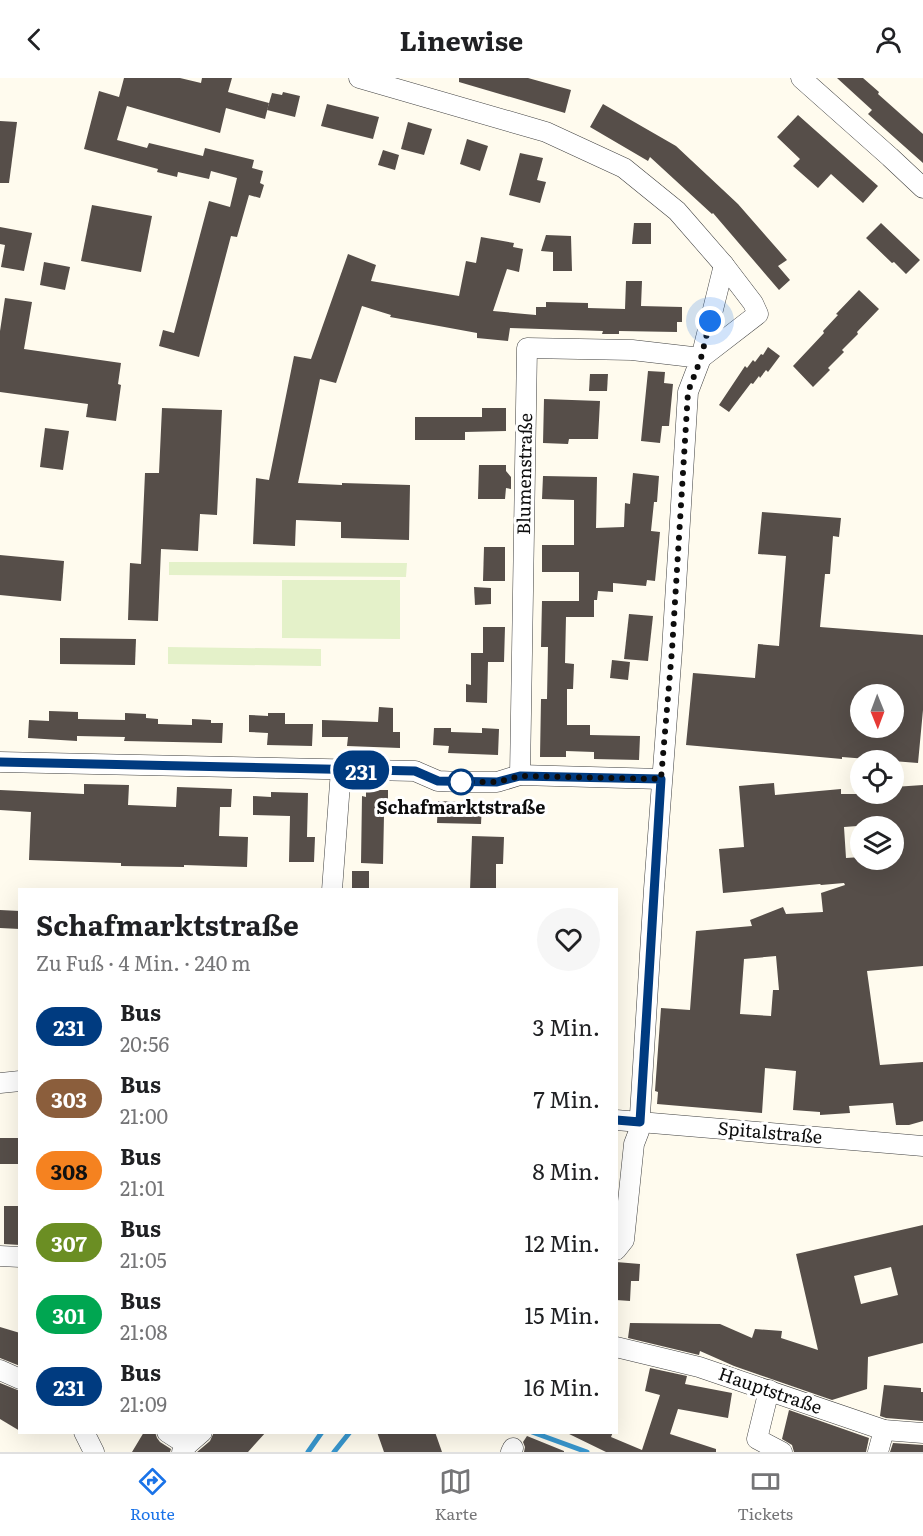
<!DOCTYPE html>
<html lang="de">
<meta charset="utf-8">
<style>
body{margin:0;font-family:Literata,serif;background:#f6f6f6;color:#202124;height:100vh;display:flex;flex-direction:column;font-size:22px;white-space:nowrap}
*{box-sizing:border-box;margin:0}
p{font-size:20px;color:#757577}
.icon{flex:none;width:33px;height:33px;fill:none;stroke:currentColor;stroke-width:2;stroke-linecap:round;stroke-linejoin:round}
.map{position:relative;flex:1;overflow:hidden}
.panel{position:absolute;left:18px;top:810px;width:600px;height:546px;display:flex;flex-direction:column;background:#fff;border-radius:0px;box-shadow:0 6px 24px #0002}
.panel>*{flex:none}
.badge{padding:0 12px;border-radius:20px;font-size:21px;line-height:39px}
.needle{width:39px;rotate:179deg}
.buttons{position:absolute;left:850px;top:606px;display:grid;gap:12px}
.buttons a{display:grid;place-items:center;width:54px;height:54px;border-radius:50%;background:#fff;box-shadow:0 6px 24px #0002;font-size:30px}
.you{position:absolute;width:30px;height:30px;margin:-15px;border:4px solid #fff;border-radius:50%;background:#1a73e8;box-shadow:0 0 0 9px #1a73e833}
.map>.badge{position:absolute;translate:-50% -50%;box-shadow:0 0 0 3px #fff}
.round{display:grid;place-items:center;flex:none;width:63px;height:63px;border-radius:32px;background:#f6f6f6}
.overview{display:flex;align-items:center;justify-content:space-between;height:102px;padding:0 18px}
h1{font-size:28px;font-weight:700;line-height:45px}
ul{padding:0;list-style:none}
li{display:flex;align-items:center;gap:18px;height:72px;padding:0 18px}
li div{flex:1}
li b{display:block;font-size:22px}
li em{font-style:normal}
li .badge{min-width:66px;font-weight:700;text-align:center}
header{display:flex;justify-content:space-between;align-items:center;height:78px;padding:0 18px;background:#fff;font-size:27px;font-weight:700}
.dock{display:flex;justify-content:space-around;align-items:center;height:84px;border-top:2px solid #e0e0e0;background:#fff;font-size:16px;color:#757577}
.dock a{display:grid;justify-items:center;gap:3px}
.dock .active{color:#1a73e8}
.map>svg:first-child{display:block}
</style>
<header><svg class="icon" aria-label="back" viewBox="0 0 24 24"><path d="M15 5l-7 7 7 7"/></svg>Linewise<svg class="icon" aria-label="person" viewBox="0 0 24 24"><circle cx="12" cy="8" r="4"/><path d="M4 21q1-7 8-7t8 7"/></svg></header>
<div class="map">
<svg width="923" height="1374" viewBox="0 0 923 1374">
<rect width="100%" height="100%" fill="#fffbee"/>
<g fill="#e4f1c9">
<polygon points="169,484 407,485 406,499 169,497"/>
<polygon points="282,502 400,502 400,561 282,560"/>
<polygon points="168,569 321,571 321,588 168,586"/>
</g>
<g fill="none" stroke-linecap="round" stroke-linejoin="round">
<g stroke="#3897ce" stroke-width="5">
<polyline points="532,1354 587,1374"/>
<polyline points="308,1374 322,1354"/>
<polyline points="334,1374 350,1354"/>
</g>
</g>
<g fill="#564e49" fill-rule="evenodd">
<polygon points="124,0 180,0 201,5 202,0 232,0 228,14 269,25 265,41 226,30 220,55 127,28 117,62 147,70 149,65 203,78 205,70 254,82 252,90 263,93 260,105 264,107 260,120 249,117 237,159 231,158 199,279 159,268 163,252 174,255 209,123 230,129 237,100 211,93 209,101 178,94 177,99 157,94 158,91 84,71 99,13 119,19"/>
<polygon points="459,0 528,0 571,12 565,35 459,4"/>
<polygon points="837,0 863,0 879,14 878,16 923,56 923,85 868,36 872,32"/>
<polygon points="283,14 300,18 295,39 267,32 272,15 282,17"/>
<polygon points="327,26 379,39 373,61 321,48"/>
<polygon points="603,26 676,68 738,126 787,182 778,188 790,202 779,212 713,135 712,136 650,79 648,83 590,49"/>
<polygon points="798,37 878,108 863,125 831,96 818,110 793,88 800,81 777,59"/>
<polygon points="0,43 17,44 9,105 0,105"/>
<polygon points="408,44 432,51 424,77 401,71"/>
<polygon points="467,61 488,68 480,93 460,86"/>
<polygon points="383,72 399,77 395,92 378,87"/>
<polygon points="520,75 543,80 537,102 546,104 540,125 509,117"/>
<polygon points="92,127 152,138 141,194 81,183"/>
<polygon points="634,145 651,145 651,166 632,166"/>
<polygon points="881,145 920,182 906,196 894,184 892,185 866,160"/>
<polygon points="0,149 32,155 24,193 1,189 5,167 0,166"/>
<polygon points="546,157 571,158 572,193 553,193 553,174 541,173"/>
<polygon points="481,159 514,165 513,169 523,171 519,194 507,191 493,233 536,237 536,229 546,229 546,224 588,225 588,230 625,231 626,203 642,203 641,228 682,229 682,244 677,244 677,254 619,253 619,256 602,256 603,253 510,250 508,263 477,260 477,255 390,239 391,237 362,228 336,305 320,301 298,405 342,407 342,405 410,407 409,462 341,460 341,444 296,442 295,468 253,466 256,400 269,402 294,278 311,281 348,176 376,187 371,203 459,218 466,183 476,185"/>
<polygon points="44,184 70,189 65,212 40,207"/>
<polygon points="859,212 879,231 857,254 858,256 842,272 844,274 828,290 830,292 813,309 793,288 824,255 823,253 838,237 836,236"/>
<polygon points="5,220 32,224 24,271 121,285 118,306 121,307 116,343 86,339 88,326 0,314 0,253"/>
<polygon points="768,269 780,278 768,294 766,292 760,300 759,298 753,306 751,305 729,334 719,327 745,288 747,290 753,282 755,284 761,276 763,277"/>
<polygon points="648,293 665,294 664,305 673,306 669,348 662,348 660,365 641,363"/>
<polygon points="590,296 608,296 607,313 589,313"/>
<polygon points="544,321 600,323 598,361 569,361 568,366 543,365"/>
<polygon points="162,330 222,332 217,437 200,436 198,473 161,471 158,543 128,542 130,485 141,486 145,395 159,395"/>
<polygon points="482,330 506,330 506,353 465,354 465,362 415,362 415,339 482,339"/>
<polygon points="45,350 69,353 63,392 40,389"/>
<polygon points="479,387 506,387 506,393 511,399 511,411 506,410 505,421 478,421"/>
<polygon points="633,395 659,398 657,424 654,424 651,453 660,454 655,503 647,502 646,508 613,505 613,514 598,513 597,522 594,522 594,539 566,539 565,585 574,586 573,611 567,611 567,647 590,647 590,657 640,658 639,682 594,681 594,674 566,673 566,679 540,679 541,621 547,621 548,569 541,569 542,523 579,523 579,494 542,494 542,467 574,467 574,422 542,421 543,398 597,399 596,450 624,449 625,425 630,426"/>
<path d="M762 434 841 440 839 459 833 458 830 496H825L820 549 923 557V632L918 685 842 679V681L686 667 693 595 755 600 758 566 779 568 786 478 758 476ZM861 616H894V650H861Z"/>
<polygon points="484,469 505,469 505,503 483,503"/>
<polygon points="0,477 64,483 61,523 0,517"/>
<polygon points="474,509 491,510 491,526 475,527"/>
<polygon points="629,536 653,538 648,583 624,581"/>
<polygon points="483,549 505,549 504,584 488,584 487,625 466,624 466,606 471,607 471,575 483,575"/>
<polygon points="60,560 136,561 135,587 60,586"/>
<polygon points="612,582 630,584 628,602 610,600"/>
<polygon points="379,629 393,630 393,654 400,654 400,670 347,668 348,659 322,659 322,642 378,644"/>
<polygon points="49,633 78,634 78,641 125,642 125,635 146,636 146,640 158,641 158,646 192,647 192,641 211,642 211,645 223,645 222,665 124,663 125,659 77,658 77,663 28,660 29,642 49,643"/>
<polygon points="268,635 285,635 285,646 313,646 312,668 267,667 268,655 249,654 249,637 268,638"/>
<polygon points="434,650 451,650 451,654 482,655 482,650 499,651 498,677 448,675 449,668 433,667"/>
<path d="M774 705 775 717 841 711V716H894V709L923 707V888L867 893 880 987 923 984V1043L909 1047H896L893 1025 849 1028 850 1035 820 1037V1034L793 1032 796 993 765 990 762 1035 657 1026 658 1014 655 1013 661 930 690 932 696 853 752 848 750 842 783 829 786 836 823 834 821 815 845 807 844 805 821 807 820 806 723 815 719 771 744 769 739 708ZM885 746V748H894V782L868 784 867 782H861V779L846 780 844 749ZM776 878 779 912H773L771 938 740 936 744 881Z"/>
<polygon points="84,706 129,707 128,727 176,729 177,709 232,711 231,729 220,729 219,758 248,759 247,789 184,787 184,789 121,788 121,785 29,782 31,734 0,732 0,712 84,716"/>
<polygon points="366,712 388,712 388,737 384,737 383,786 361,785 362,718 366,719"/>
<polygon points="271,714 308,715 307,759 315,759 314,784 289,784 290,738 253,737 253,718 271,719"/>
<polygon points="438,723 482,725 481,746 437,745"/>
<polygon points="472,758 504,759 503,786 496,786 496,812 470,812"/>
<rect x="352" y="793" width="17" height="19"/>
<polygon points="0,832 20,833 20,851 0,850"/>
<rect x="0" y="1060" width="20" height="26"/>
<polygon points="4,1128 20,1128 20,1167 4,1166"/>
<path d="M923 1147V1265L868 1279 867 1311 832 1322 734 1288 700 1273 699 1277 628 1260 630 1245 720 1246 752 1260 755 1251 782 1253 781 1260 818 1272 796 1176ZM891 1189 898 1217 861 1226 854 1198Z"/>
<polygon points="616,1184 640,1186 639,1203 631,1203 630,1223 616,1222"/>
<polygon points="0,1249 20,1255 20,1288 0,1280"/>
<polygon points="650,1290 687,1298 685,1306 732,1315 728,1340 678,1331 670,1356 716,1371 716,1374 606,1374 565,1354 613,1354 611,1359 642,1372 660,1317 645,1313"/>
<polygon points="0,1305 20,1313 20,1353 0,1341"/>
<polygon points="884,1307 921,1310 921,1314 923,1314 923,1343 886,1340 880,1338"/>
<polygon points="789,1332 869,1360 866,1374 794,1374 792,1367 782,1361"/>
<polygon points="144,1354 155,1354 157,1360 160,1364 171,1371 170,1374 132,1374"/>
<polygon points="214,1354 266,1354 248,1374 197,1374 210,1363"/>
<polygon points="377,1354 435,1354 442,1374 384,1374"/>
<polygon points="527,1358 564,1373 564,1374 524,1374 525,1369 523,1364"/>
<polygon points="893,1365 923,1367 923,1374 890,1374"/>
</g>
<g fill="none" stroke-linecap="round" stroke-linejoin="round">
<g stroke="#404040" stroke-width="21">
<g id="minor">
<polyline points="359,0 546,54 624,90 677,133 724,187"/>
<polyline points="801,0 890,79 923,110"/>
<polygon points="724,187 753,225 758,236 701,280"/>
<polyline points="0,684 415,693 438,703 461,704 497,704 520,697 661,701"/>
<polyline points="520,697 527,270 632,272 701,280 688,314 672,572 654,811 639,1053 634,1066 624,1162 616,1172"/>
<polyline points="332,812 341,692"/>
<polyline points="0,1005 20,1003"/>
<polyline points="616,1042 923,1068"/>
<polyline points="0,1178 20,1179"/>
<polyline points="616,1269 699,1289 884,1352 923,1355"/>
<polyline points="0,1292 20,1301"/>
<polyline points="769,1312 757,1361 782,1374"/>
<polyline points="84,1354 94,1374"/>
<polyline points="167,1354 187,1367"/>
<polyline points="182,1374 187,1367 202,1354"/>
<polyline points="511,1374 513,1370"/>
<polyline points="878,1374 884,1352"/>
</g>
</g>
<use href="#minor" stroke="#fff" stroke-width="20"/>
</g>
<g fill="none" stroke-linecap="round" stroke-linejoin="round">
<g stroke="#fff" stroke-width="14">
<polyline id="line" points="0,684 415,693 438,703 497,704 520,698 661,701 640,1044 616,1042"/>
</g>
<use href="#line" stroke="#003b80" stroke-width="9"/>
<polyline stroke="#0d0d0d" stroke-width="6" stroke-dasharray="0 10.8" points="461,704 497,704 520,698 661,701 672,572 688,314 701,280 710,243"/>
</g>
<circle fill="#fff" stroke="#003b80" stroke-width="3" cx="461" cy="704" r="12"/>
<g text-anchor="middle" stroke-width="6" stroke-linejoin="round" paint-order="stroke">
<g font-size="18" fill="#0d0d0d" stroke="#fff">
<text transform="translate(525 396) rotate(-89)" y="6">Blumenstraße</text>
<text transform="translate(770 1055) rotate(5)" y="6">Spitalstraße</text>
<text transform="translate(770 1313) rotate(19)" y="6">Hauptstraße</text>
</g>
<g font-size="18" font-weight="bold" fill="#0d0d0d" stroke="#fff">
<text x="461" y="736">Schafmarktstraße</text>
</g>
</g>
</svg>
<div class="buttons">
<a><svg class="needle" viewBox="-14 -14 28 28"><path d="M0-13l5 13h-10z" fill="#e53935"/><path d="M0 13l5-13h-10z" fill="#757577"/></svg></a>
<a><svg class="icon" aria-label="locate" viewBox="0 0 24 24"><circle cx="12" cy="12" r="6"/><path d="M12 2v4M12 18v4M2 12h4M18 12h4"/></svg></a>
<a><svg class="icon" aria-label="layers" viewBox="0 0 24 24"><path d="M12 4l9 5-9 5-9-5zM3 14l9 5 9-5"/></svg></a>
</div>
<div class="you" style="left:710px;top:243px"></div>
<b class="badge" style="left:361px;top:692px;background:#003b80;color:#fff">231</b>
<section class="panel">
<div class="overview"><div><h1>Schafmarktstraße</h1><p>Zu Fuß · 4 Min. · 240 m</p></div><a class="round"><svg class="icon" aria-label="heart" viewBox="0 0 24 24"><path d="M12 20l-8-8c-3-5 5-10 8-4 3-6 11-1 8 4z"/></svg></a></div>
<ul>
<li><span class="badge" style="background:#003b80;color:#fff">231</span><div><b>Bus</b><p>20:56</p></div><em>3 Min.</em></li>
<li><span class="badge" style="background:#8b5e3c;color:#fff">303</span><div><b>Bus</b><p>21:00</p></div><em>7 Min.</em></li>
<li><span class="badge" style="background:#f58220;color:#111">308</span><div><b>Bus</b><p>21:01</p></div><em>8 Min.</em></li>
<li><span class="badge" style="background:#6b8e23;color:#fff">307</span><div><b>Bus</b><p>21:05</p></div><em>12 Min.</em></li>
<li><span class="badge" style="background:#00a651;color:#fff">301</span><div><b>Bus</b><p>21:08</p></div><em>15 Min.</em></li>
<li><span class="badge" style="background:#003b80;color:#fff">231</span><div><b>Bus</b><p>21:09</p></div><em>16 Min.</em></li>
</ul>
</section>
</div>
<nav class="dock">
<a class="active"><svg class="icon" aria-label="directions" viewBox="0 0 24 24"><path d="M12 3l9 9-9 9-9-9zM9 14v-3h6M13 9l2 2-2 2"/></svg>Route</a>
<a><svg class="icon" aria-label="map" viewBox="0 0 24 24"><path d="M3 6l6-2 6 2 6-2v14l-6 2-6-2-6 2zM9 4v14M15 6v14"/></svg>Karte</a>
<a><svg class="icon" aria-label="tickets" viewBox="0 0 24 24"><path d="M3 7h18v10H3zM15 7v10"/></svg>Tickets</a>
</nav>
